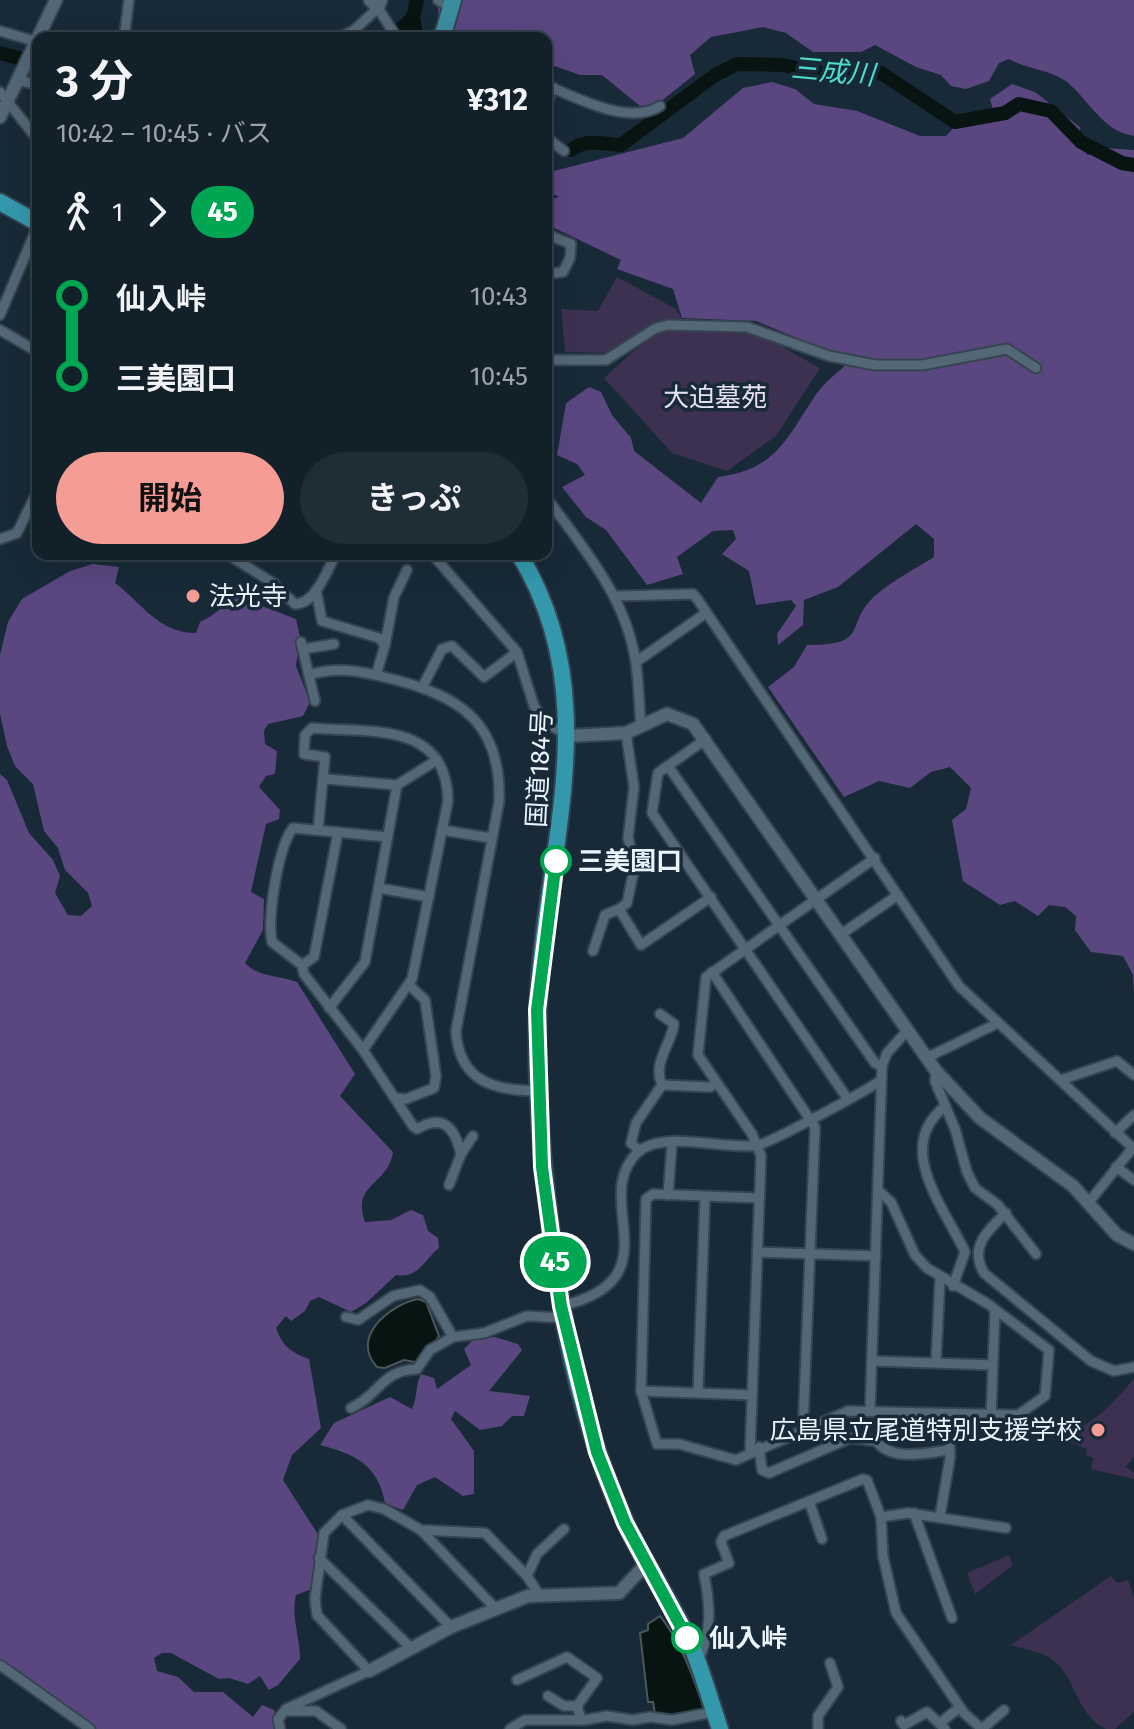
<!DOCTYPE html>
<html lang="ja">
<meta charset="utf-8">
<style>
body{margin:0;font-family:"Fira Sans","Noto Sans JP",sans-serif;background:#1f2d36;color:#f1f3f6;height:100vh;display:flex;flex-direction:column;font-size:30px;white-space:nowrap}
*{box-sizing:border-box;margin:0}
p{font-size:26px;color:#9ca3a8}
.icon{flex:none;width:44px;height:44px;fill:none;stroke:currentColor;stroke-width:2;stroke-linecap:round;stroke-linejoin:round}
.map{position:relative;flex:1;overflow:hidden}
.details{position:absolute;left:32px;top:32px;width:520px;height:528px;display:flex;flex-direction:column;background:#12202a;border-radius:16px;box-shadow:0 8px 32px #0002,0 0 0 2px #313e47}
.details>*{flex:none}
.badge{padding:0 16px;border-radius:26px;font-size:28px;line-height:52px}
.map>.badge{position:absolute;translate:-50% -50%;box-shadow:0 0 0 4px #fff}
.legs{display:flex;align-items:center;gap:12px;height:88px;padding:0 24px;font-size:26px}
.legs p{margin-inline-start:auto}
.head{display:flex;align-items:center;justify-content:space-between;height:136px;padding:0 24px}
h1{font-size:44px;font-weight:700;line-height:60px}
.cta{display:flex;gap:16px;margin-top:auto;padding:16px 24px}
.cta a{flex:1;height:92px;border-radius:48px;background:#f59c95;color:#111;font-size:32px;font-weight:700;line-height:92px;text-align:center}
.cta a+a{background:#1f2d36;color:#f1f3f6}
ul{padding:0 24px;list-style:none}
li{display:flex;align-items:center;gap:28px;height:80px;font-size:30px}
li i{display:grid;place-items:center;width:12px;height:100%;margin:0 10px;background:currentColor}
li i::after{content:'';width:20px;height:20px;margin:-10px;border:6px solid;border-radius:50%;background:#12202a}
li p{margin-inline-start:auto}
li:first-child i{background:linear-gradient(#0000 50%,currentColor 0)}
li:last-child i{background:linear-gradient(currentColor 50%,#0000 0)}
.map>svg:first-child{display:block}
</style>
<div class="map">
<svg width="1134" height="1729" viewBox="0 0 1134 1729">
<rect width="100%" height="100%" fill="#182a38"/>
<g fill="#3c3151">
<polygon points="617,277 676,309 683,321 647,330 611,353 565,352 561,309 598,311"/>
<polygon points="690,328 758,333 820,368 776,436 727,471 672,453 604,378 652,334"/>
<path d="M1134 1378V1457L1126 1467 1134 1473V1479L1091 1469 1093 1458 1086 1455 1087 1449 1062 1439 1068 1424 1083 1426C1105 1413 1119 1397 1134 1378Z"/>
<polygon points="1009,1555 1013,1565 975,1594 967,1573"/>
<path d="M1111 1576 1117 1583 1128 1580 1134 1598V1712L1115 1729H1106C1076 1715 1077 1679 1053 1660 1043 1652 1023 1649 1011 1645Z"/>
</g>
<g fill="#5b4780">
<path d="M437 0H1134V136C1102 131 1090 101 1067 82 1052 70 1026 69 1009 59L999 63 989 81 966 89 951 86 941 75 916 67 875 45 861 52H813L786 33 763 27 711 37 690 55 695 74 659 103 640 106 602 75H580L546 63V38H466L440 27Z"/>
<path d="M772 82 795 89 814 104 857 111 920 136H946L960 121 978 114 983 123 995 117 990 99 1012 84 1035 92 1081 128 1071 140 1088 155 1105 148 1134 150V995L1133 975 1123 956 1091 952 1075 930 1076 916 1065 907 1049 905 1038 916 1015 901 1000 905 963 881 952 820 966 809 971 788 950 767 931 772 910 788 879 781 844 797 768 687 794 667 807 645C873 645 842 625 876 595 893 580 915 569 934 557V539L916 524 838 587 804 600 803 625 778 645 777 634 796 606 791 600 756 605 749 571 722 554 736 539 733 530 713 531 677 557 683 574 647 585 606 530 586 517 562 487 585 475 577 464 557 455 566 403 589 387 601 392 612 415 631 438 634 451 701 503 718 477C777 470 787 437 817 393 825 382 838 372 848 363L838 355 756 321 682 318 673 289 617 269 621 260 546 224V201L559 197 546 190V173L683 138 743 88Z"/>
<path d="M93 564 119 567 115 583C142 603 158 633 196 633L200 622C220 613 228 598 251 592L262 606 296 619 300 637 296 666 310 702 303 716 268 724 264 731 265 744 277 751 275 774 266 776 259 787 280 810 279 819 266 824 251 892 264 899 263 930 245 963C258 977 278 975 297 982L355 1074 340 1096 393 1152C388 1186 351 1183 365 1222L391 1220 411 1210 423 1215 428 1231 438 1238 439 1248C424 1260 418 1279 396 1275L366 1303 351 1312 319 1297 310 1301 305 1311 291 1321 286 1316 276 1328C282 1346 292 1353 309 1359L321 1428 292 1455 283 1480 319 1536 312 1589 296 1595C291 1618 300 1636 300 1659L278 1685 269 1690 260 1676 248 1684 229 1678 219 1679 171 1653H162L154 1658 157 1671 178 1677 194 1692H223L253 1717 262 1705 274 1710 279 1729H88L0 1660V774L7 780 29 833 53 860 60 876 55 893 68 915 81 916 92 906 88 893 65 870 58 848 44 831 33 784 15 766 7 746 0 714V655L8 622 22 599 70 571Z"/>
<path d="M495 1337 518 1344 522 1350 489 1391 530 1396 524 1416H512L502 1426 480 1430 455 1411 451 1419 474 1451V1494L463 1496 435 1477 417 1485 403 1510 385 1503C378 1464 354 1454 320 1445L334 1423 390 1397 412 1409C418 1396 415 1386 421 1374L434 1378 437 1389 471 1365 464 1349 472 1341Z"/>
</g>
<g fill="#071412" stroke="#4a5758" stroke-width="2">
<path d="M418 1299 426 1302 439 1336 420 1363 404 1360 385 1368 377 1367C349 1337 391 1304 418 1299Z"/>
<path d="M660 1616C682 1644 693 1676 705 1712L684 1718 655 1714 653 1702H648L640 1633 648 1630V1624Z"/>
</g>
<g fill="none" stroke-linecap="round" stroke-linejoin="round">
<g stroke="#071412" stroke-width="14">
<polyline points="413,18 417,38"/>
<polyline points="391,38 413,18 417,0"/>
<polyline points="0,53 38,63"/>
<path d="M571 150C587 138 603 144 621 145L715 75 737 64 783 65 830 75 881 73 955 122 1005 113 1019 104 1051 111 1081 142 1122 163 1134 165"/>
</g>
<g stroke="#354450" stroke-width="13">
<g id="minor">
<polyline points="438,0 452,9"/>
<polyline points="0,31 38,42"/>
<polyline points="124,38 129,0"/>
<polyline points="338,38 353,31 378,8 397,38"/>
<polyline points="18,81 38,84"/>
<path d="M546 85C577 98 629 126 660 106"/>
<polyline points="0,92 38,140"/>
<polyline points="546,108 552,87"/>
<polyline points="546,137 564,151"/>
<polyline points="546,234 571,244 570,258 563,272 546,274"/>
<polyline points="0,315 38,225"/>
<polyline points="0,330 38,352"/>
<polyline points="546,360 606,360 656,328 668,325 747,327 829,356 875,365 922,365 1007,349 1036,368"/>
<path d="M546 497C584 549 627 598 636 664 639 684 639 705 641 726"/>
<polyline points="0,539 17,533 38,490"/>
<path d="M227 554 273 583 295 604C316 604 327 570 336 554"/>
<polyline points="432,554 517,652 534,706 544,721 568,736"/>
<polyline points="316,590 322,621 379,638 385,645 376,675"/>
<polyline points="616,596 693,594 698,600 959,986 1134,1149"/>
<polyline points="301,642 315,701"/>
<polyline points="385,645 394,597 407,570"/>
<polyline points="303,649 334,644"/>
<polyline points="636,662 706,613"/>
<path d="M309 675C336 666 361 671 388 678 459 695 502 722 499 802L456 1031C459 1083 496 1091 541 1091"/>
<polyline points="423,686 442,649 452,646 484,677 517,652"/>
<polyline points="626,733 634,787 628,838 635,865 627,903 619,909 641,945 711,897"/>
<polyline points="706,739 658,773 652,813 847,1098"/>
<polyline points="668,766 875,1063 882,1066"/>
<polyline points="326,779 397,785"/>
<path d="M318 830 325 757 304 754 305 735 312 728C370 733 447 721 448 801L412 979 363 1050"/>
<polyline points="442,830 491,838"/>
<path d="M388 837 293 828C278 847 267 918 272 942L302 965 304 974 363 1050 413 1126 417 1129C443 1113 455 1128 461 1154"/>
<polyline points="379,888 429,897"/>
<polyline points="840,935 898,895"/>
<polyline points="593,951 605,915 619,909"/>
<polyline points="302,965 314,957 338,832"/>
<polyline points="712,972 815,1127 803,1428"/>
<polyline points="329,1008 365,962 397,785 437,760"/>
<path d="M660 1014 674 1024C671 1045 652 1063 662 1085"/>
<polyline points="926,1058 998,1023"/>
<polyline points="936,1071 935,1081 955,1129 967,1172 975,1188 998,1205 1036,1254"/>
<polyline points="1061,1080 1117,1061 1134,1075"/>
<polyline points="396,1098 406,1099 434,1088 436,1076 425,1000 410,986"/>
<path d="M944 1107C894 1148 944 1207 965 1252L953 1286"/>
<polyline points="1115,1133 1134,1115"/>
<polyline points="640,1151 631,1143 636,1123 662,1085 710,1087 717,1083"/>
<polyline points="1116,1167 1134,1180"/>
<polyline points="449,1185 461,1154 473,1136"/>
<polyline points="668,1195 672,1143"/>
<polyline points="758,1198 653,1194 646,1199 641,1391 657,1444 679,1444 736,1460 848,1411 1018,1415 1045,1396 1049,1350 988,1304 927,1268 915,1255 891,1202 880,1192"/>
<polyline points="1089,1202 1131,1150"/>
<path d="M1006 1213C987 1231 969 1247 984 1273L1091 1361 1114 1371 1134 1367"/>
<polyline points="757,1252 876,1256"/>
<path d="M561 1306C677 1279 588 1199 638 1152 663 1129 727 1151 758 1145 770 1143 870 1089 881 1080"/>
<polyline points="346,1317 358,1320 393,1296 420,1290 430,1297 453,1337"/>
<polyline points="874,1361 992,1365"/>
<polyline points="936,1362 940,1279"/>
<polyline points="641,1391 752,1395"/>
<polyline points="698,1392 705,1197"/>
<path d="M351 1408C381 1394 380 1371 417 1369L430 1350 453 1337 484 1333 527 1316 564 1318"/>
<polyline points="870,1411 882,1066 887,1053 906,1032"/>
<polyline points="991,1416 995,1310"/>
<path d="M759 1447 762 1470 769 1473 850 1438 876 1441C892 1462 927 1453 949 1450"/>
<polyline points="750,1452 761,1156 752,1134 698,1055 706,977 875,858"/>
<polyline points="809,1501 822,1539"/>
<polyline points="914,1513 952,1618"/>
<polyline points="342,1515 451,1627"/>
<polyline points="940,1516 950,1458 949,1414"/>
<polyline points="881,1517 908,1513 1006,1528"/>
<polyline points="421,1530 495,1608"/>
<polyline points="319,1558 410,1647"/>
<polyline points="527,1576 537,1554 564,1529"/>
<path d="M697 1661C713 1635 710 1603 704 1574L729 1563 721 1542 724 1536 863 1479 867 1480 881 1517 883 1556 896 1613 964 1713 982 1729"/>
<polyline points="0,1665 90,1729"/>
<polyline points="517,1680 567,1657 597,1678 577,1706 581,1720"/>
<polyline points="548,1696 564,1706 577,1706"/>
<polyline points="289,1711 316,1711 341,1729"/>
<polyline points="901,1721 904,1725 927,1712 945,1729"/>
<polyline points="940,1723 960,1707"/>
<polyline points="280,1729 278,1719 286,1709 369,1671 317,1615 315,1599 324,1533 342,1515 368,1505 384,1509 421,1530 485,1533 527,1576 538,1593"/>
<polyline points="510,1729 525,1720 585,1720 607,1716 633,1720 650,1717 672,1720 714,1712"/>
<polyline points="818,1729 818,1716 838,1687 830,1663"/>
<polyline points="982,1729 1004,1710"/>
</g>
</g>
<g stroke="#354450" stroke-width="16">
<g id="tertiary">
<polyline points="370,0 378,8 381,0"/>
<polyline points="0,117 56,0"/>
<polyline points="568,736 626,733 667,714 693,724 936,1071 980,1118 1073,1186 1117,1235 1134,1244"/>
<polyline points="369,1671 451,1627 528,1596 619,1593 646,1564"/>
</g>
</g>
<g stroke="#354450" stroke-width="20">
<polyline id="primary" points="442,38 453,0"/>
</g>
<g stroke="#354450" stroke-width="20">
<g id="trunk">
<polyline points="0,202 38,223"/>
<path d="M519 554C609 701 543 852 538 1009 534 1104 546 1207 561 1301 572 1374 595 1456 626 1524 645 1565 671 1601 690 1642 702 1670 710 1700 720 1729"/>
</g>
</g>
<use href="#minor" stroke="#536776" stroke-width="9"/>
<use href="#tertiary" stroke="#536776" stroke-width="12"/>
<use href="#primary" stroke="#3c8c9f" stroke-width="16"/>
<use href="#trunk" stroke="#3498ac" stroke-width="16"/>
</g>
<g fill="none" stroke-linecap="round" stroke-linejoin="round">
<g stroke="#fff" stroke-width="18">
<polyline id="line-1" points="556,861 537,1010 542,1167 561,1306 597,1452 625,1523 687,1638"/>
</g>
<use href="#line-1" stroke="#00a651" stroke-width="12"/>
</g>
<g fill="#f59c95" stroke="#182a38" stroke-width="3">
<circle cx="193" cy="596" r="8"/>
<circle cx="1098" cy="1430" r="8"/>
</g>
<g fill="#fff" stroke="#00a651" stroke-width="4">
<circle cx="556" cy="861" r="14"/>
<circle cx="687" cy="1638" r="14"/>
</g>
<g text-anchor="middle" stroke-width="7" stroke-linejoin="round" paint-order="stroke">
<g font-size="26" fill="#e5e0f2" stroke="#182a38">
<text x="715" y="406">大迫墓苑</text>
</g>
<g font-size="26" fill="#e8f3fc" stroke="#182a38" text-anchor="start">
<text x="209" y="605">法光寺</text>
<text x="1082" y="1439" text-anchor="end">広島県立尾道特別支援学校</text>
</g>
<g font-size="26" fill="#e8f3fc" stroke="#182a38">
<text transform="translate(539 769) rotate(-87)" y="9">国道184号</text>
</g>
<g font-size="26" font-weight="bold" fill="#e8f3fc" stroke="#182a38" text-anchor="start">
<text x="578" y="870">三美園口</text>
<text x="709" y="1647">仙入峠</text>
</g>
<g font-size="28" font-style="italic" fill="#4dddcd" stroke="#182a38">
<text transform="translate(833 71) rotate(5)" y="10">三成川</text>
</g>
</g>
</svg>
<b class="badge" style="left:555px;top:1262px;background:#00a651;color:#fff">45</b>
<section class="details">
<div class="head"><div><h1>3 分</h1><p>10:42 – 10:45 · バス</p></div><b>¥312</b></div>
<div class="legs"><svg class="icon" aria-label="walk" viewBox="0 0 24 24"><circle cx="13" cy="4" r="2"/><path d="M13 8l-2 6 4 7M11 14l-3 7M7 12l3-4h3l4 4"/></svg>1<svg class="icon" aria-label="forward" viewBox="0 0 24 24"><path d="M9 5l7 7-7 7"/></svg><b class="badge" style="background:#00a651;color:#fff">45</b></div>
<ul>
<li><i style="color:#00a651"></i><b>仙入峠</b><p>10:43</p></li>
<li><i style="color:#00a651"></i><b>三美園口</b><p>10:45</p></li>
</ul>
<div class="cta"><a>開始</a><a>きっぷ</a></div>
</section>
</div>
